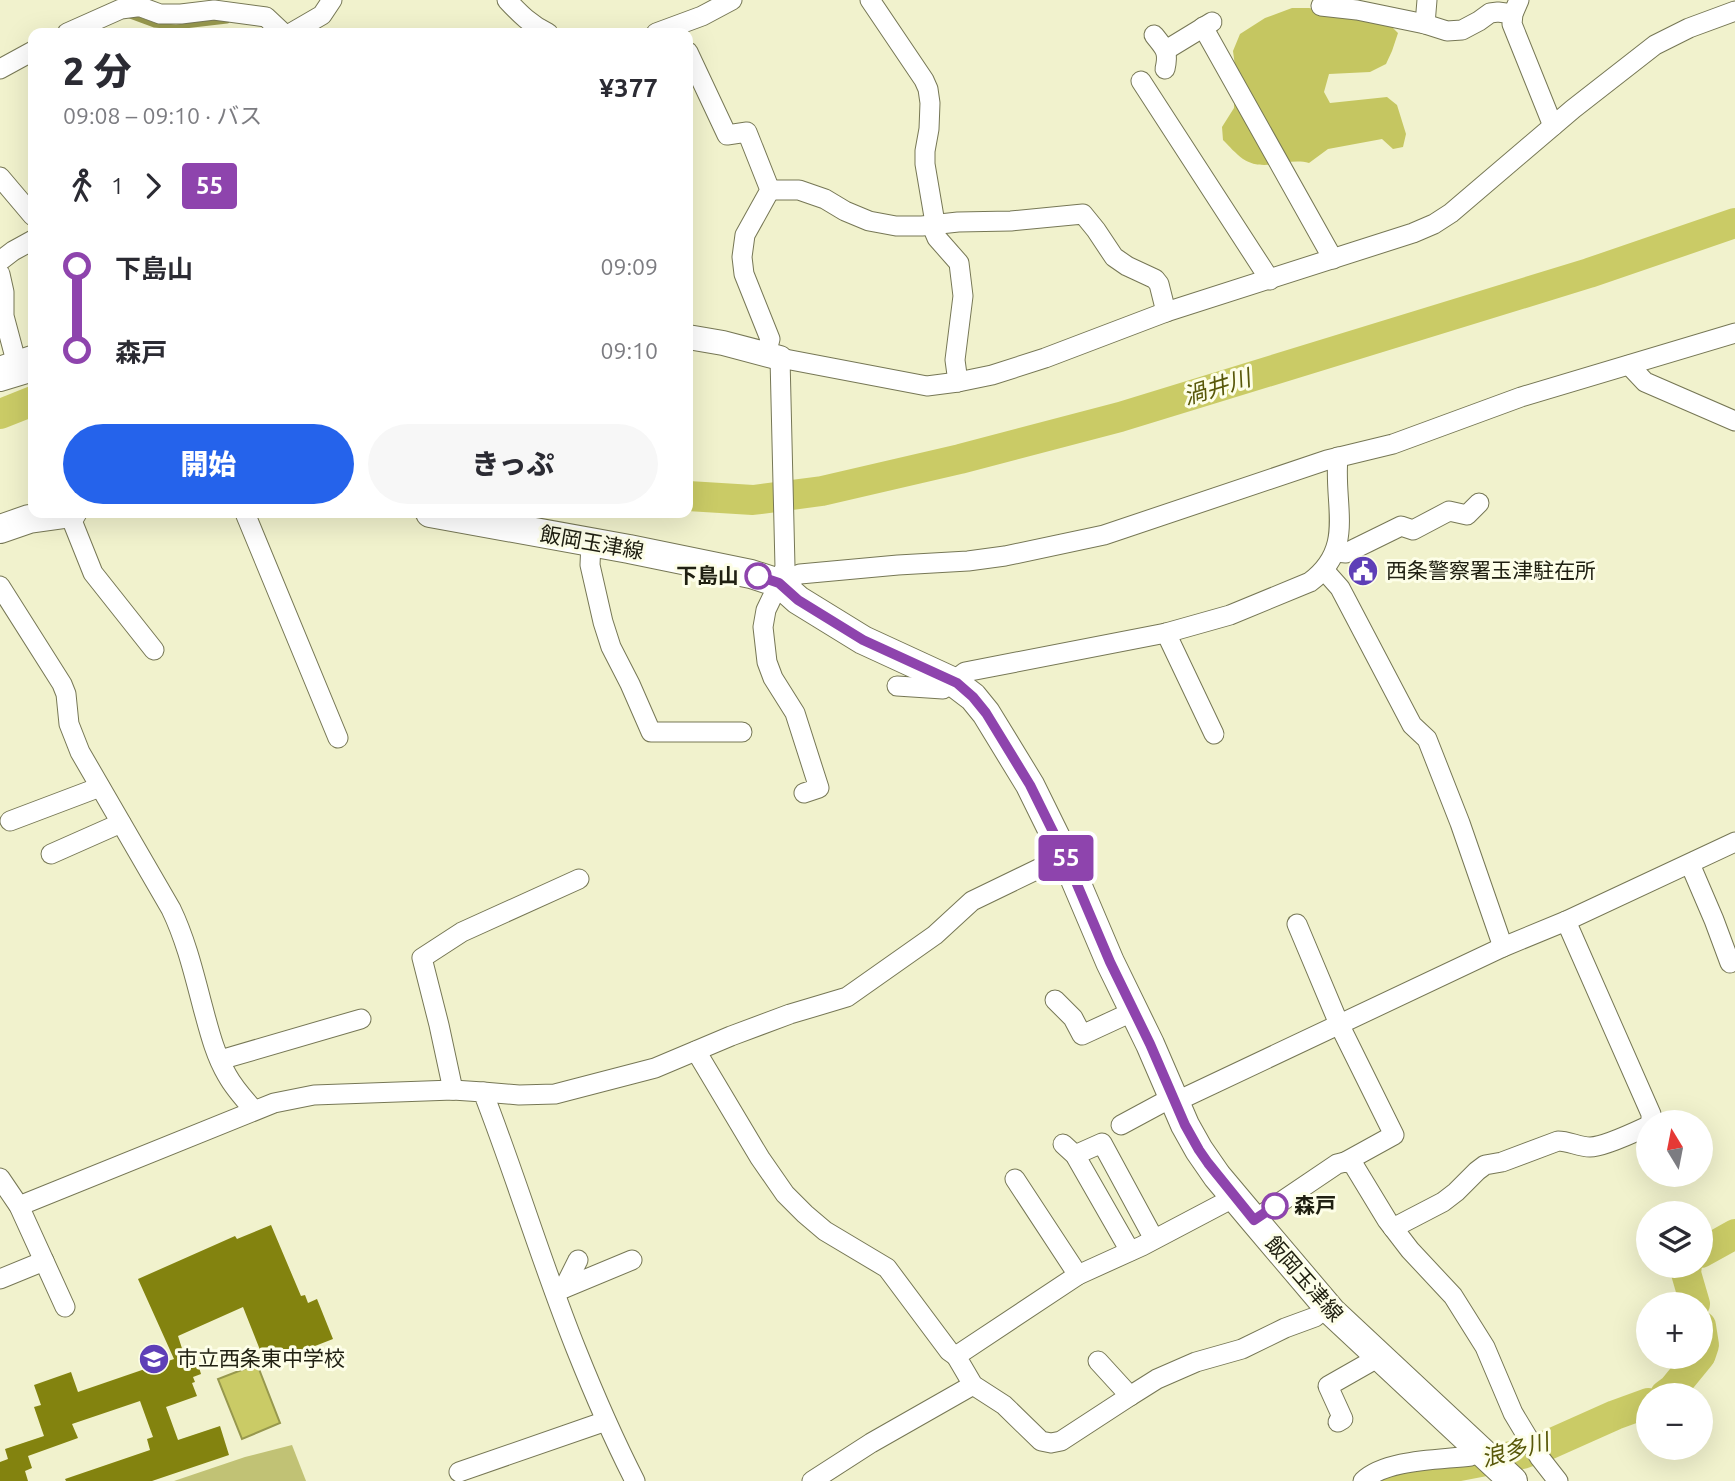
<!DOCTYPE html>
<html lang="ja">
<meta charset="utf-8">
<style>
body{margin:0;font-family:Ubuntu,"Noto Sans JP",sans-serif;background:#f7f7f7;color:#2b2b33;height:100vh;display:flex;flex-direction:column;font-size:26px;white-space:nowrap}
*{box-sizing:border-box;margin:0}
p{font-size:23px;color:#7c7c81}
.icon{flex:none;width:38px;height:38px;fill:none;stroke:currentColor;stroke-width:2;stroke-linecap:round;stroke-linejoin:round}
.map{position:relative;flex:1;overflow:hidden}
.details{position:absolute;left:28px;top:28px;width:665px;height:490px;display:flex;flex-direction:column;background:#fff;border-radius:14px;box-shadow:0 7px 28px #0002}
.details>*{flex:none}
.badge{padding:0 14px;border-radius:5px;font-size:24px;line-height:46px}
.needle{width:46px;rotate:350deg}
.buttons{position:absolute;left:1636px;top:1110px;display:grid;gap:14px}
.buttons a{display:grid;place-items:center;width:77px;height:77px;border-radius:50%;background:#fff;box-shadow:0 7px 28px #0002;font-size:35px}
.map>.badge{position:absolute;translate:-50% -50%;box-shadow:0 0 0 4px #fff}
.legs{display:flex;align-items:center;gap:10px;height:77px;padding:0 35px;font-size:23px}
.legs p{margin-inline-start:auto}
.headline{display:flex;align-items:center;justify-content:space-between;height:119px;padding:0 35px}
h1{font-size:38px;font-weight:800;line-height:52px}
.primary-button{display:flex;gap:14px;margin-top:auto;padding:14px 35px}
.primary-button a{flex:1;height:80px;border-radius:42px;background:#2563eb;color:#fff;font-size:28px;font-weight:800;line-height:80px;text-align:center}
.primary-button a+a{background:#f7f7f7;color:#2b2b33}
ul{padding:0 35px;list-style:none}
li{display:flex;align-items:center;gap:24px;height:84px;font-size:26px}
li i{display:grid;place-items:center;width:10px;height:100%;margin:0 9px;background:currentColor}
li i::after{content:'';width:18px;height:18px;margin:-9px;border:5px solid;border-radius:50%;background:#fff}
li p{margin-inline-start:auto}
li:first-child i{background:linear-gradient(#0000 50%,currentColor 0)}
li:last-child i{background:linear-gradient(currentColor 50%,#0000 0)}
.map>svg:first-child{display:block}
</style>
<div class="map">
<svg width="1735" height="1481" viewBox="0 0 1735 1481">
<rect width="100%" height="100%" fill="#f1f2cd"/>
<polygon fill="#c1c275" points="292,1445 306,1481 174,1481 245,1457"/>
<path fill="#c5c661" d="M1292 8H1309L1336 12 1391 26 1398 33 1392 51 1386 64 1370 72 1329 74 1324 92 1330 103 1387 97 1397 105 1406 134 1403 147 1393 149 1382 139 1328 149 1309 163C1287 157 1264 173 1243 159 1236 154 1229 146 1223 140L1222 127 1234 108 1235 66 1233 51 1240 34 1265 18Z"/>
<polygon fill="#cacb66" stroke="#97984d" stroke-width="2" points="257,1364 280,1423 242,1439 218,1379"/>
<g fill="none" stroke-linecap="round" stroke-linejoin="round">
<polyline stroke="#97984d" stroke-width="5" points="127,15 154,25 176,27 227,21"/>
<g stroke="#cacb66" stroke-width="30">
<polyline points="0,414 33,401"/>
<polyline points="688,496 753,500 822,491 960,459 1120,417 1589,273 1735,223"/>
<polyline points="1701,1253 1735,1234"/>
<polyline points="1687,1265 1686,1273 1695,1304"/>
<polyline points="1701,1326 1704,1345 1701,1354"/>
<polyline points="1665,1395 1673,1389 1700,1356"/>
<polyline points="1378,1481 1391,1475 1444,1469 1522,1454 1550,1444 1615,1415 1648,1403"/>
</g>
</g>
<polygon fill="#83830f" points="271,1225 301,1296 305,1295 308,1303 317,1299 333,1339 266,1365 243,1307 178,1336 187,1364 197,1361 201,1374 193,1377 195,1382 192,1383 197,1396 166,1407 178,1440 220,1426 229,1455 152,1481 66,1481 65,1479 150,1450 147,1439 153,1437 140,1401 72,1424 78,1438 28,1456 32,1468 25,1471 28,1481 0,1481 0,1462 8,1459 5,1449 44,1436 34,1407 41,1405 34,1385 71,1372 78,1392 174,1359 138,1279 235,1236 237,1239"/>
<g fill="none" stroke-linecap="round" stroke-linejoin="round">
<g stroke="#767755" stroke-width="21">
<g id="minor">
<path d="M507 0C520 14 531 25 548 33"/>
<polyline points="870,0 924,80 928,89 930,103 929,129 925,151 925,164 934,217 934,231 937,238 959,263 963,296 955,360 958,382"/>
<polyline points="1519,0 1513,14 1512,24 1553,126"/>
<polyline points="1321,6 1357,10 1425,24 1447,31 1462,30 1479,21 1490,13 1498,12 1513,14"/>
<polyline points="1425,24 1427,0"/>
<polyline points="1203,27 1333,259"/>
<polyline points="67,33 121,9 136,7 141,7 160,14 181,14 214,10 266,17 283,33"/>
<polyline points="291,33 322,15 332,0"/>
<polyline points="656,33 702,16 732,0"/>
<path d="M1154 35C1165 49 1169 51 1165 69"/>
<polyline points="1166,50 1212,22"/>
<polyline points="688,52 727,135 747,132 770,190 745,235 742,257 744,274 770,339 766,354"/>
<polyline points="0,69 33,51"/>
<polyline points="1141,81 1270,280"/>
<polyline points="0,177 33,216"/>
<polyline points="770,190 799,190 825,199 845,211 869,221 896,226 922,226 958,222 1011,221 1083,214 1096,230 1114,257 1127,266 1155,279 1159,284 1166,312"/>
<polyline points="0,261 13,251 33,240"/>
<polyline points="0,274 4,292 4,316 16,361"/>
<polyline points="1629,365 1645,382 1735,421"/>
<polyline points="0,366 33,355"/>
<polyline points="69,513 93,573 154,650"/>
<polyline points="245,513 338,738"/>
<polyline points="591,542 590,565 603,622 611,647 630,684 651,732 742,732"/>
<polyline points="1335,552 1346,553 1401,526 1413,530 1449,511 1467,515 1479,503"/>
<polyline points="1324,570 1340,588 1412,725 1427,739 1460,823 1503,947"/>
<polyline points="779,583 800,574 898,565 968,561 1005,556 1104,535 1327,460 1393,444 1521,397 1735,333"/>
<path d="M0 586 62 684 66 694 69 724 80 752 171 909C186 940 194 974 203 1008 209 1030 215 1055 227 1075 234 1088 244 1099 254 1110"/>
<polyline points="1166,633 1214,734"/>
<path d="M897 686 943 689 965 672 1166 633 1230 615 1310 582C1356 548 1333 505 1338 457"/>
<polyline points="804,793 819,788 795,713 773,678 767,662 763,627 766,610 779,583 785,567 780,358 927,386 958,382 992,375 1045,358 1166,312 1413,233 1434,224 1451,213 1573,109 1655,45 1689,28 1735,11"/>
<polyline points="10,821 100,787"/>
<polyline points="51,854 121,823"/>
<polyline points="1690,864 1714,920 1730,963"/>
<polyline points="1566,921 1651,1114 1651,1122"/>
<polyline points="1297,924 1339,1024 1394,1135 1345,1162"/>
<polyline points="1055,1000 1073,1018 1082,1035 1134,1011"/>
<polyline points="696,1051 760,1158 785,1194 805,1214 825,1231 887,1268 949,1351 956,1356"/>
<polyline points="220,1060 361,1019"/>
<polyline points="453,1090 439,1025 422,958 462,932 579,879"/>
<polyline points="483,1092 519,1095 555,1094 655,1068 731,1036 790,1014 847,997 935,935 972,901 1065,856"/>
<polyline points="1175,1102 1503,947 1566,921 1735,842"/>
<polyline points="1121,1125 1173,1097"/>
<polyline points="1063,1144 1075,1155 1130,1251"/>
<polyline points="1075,1155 1102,1143 1154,1239"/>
<polyline points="0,1178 19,1206 65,1307"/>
<polyline points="1015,1179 1078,1275"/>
<path d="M19 1206 274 1103 314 1095 453 1090 483 1092C516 1177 542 1264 576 1349 594 1394 613 1438 635 1481"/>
<polyline points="1254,1220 1337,1164 1345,1162 1353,1164 1387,1220 1410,1250 1453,1296 1485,1347 1513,1413 1540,1458 1558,1481"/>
<path d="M1393 1228 1443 1202 1456 1192 1477 1171 1485 1165 1502 1162 1558 1141C1569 1141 1579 1147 1590 1147 1604 1147 1635 1132 1648 1126"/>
<polyline points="0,1279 44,1261"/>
<polyline points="564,1288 578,1260"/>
<polyline points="555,1292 632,1260"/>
<polyline points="1098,1361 1130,1396 1061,1441 1051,1443 1041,1441 1004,1405 973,1385 956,1356 1078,1275 1142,1246 1235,1197"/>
<polyline points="1130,1396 1157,1379 1196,1362 1242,1349 1285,1328 1315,1317 1327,1307"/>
<polyline points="1338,1422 1343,1419 1328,1386 1379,1357"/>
<polyline points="459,1472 606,1421"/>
<polyline points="812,1481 871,1443 973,1385"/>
<path d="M1363 1481C1386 1459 1440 1460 1471 1456L1477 1449"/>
</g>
</g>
<g stroke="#767755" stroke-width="26">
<g id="tertiary">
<polyline points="688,337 723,343 780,358"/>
<polyline points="0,379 33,369"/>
</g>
</g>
<g stroke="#767755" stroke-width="30">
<g id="secondary">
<polyline points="430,513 629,549 751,574 779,583 798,600 863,640 952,681 973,697 986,713 1030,785 1065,856 1110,962 1150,1044 1185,1125 1199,1150 1217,1176 1254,1220 1332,1312 1513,1481"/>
<polyline points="0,529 29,519 72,513"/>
</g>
</g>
<use href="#minor" stroke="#fff" stroke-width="19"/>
<use href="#tertiary" stroke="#fff" stroke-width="24"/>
<use href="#secondary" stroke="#fff" stroke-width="28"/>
</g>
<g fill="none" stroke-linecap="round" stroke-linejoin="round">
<g stroke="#fff" stroke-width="16">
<polyline id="line-1" points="758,576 779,583 798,600 863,640 957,683 973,697 986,713 1030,785 1065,856 1110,962 1150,1044 1185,1125 1199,1150 1208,1163 1254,1220 1275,1206"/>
</g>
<use href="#line-1" stroke="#8e44ad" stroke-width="10"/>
</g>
<defs>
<g id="civic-disc" transform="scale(1.575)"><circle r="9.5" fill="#5e3fb7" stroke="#fdfee8"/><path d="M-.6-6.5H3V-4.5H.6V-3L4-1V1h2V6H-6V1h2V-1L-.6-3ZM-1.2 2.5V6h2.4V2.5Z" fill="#fff"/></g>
<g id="school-disc" transform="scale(1.575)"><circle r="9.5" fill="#5e3fb7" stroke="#fdfee8"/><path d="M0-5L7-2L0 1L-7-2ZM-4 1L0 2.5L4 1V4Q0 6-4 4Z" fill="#fff"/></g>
</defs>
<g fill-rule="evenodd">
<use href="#civic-disc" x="1363" y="571"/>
<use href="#school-disc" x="154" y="1359"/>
</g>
<g fill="#fff" stroke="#8e44ad" stroke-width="3.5">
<circle cx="758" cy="576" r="12"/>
<circle cx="1275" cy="1206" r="12"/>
</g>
<g text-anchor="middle" stroke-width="6" stroke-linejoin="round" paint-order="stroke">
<g font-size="21" fill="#202012" stroke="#fdfee8">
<text transform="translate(592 543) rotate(10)" y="7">飯岡玉津線</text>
<text transform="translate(1304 1279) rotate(49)" y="7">飯岡玉津線</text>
</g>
<g font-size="21" fill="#202012" stroke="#fdfee8" text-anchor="start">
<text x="1386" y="578">西条警察署玉津駐在所</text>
<text x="177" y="1366">市立西条東中学校</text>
</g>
<g font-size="21" font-weight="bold" fill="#202012" stroke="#fdfee8" text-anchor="end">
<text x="739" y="583">下島山</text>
<text x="1294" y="1213" text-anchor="start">森戸</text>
</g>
<g font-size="23" font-style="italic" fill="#585809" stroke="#fdfee8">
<text transform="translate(1217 387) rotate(-17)" y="8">渦井川</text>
<text transform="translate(1515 1450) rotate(-15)" y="8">浪多川</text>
</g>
</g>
</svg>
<div class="buttons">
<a><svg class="needle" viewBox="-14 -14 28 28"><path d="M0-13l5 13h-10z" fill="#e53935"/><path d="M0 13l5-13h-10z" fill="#7c7c81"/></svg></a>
<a><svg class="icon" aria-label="layers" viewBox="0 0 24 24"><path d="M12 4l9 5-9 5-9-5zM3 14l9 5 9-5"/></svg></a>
<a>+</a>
<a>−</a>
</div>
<b class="badge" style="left:1066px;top:858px;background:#8e44ad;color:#fff">55</b>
<section class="details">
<div class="headline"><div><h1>2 分</h1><p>09:08 – 09:10 · バス</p></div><b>¥377</b></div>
<div class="legs"><svg class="icon" aria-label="walk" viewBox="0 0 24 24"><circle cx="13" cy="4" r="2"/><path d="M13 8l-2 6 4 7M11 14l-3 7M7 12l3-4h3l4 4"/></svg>1<svg class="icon" aria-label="forward" viewBox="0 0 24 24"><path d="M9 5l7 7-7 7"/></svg><b class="badge" style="background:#8e44ad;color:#fff">55</b></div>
<ul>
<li><i style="color:#8e44ad"></i><b>下島山</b><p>09:09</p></li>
<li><i style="color:#8e44ad"></i><b>森戸</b><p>09:10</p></li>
</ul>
<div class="primary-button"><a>開始</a><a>きっぷ</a></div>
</section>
</div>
